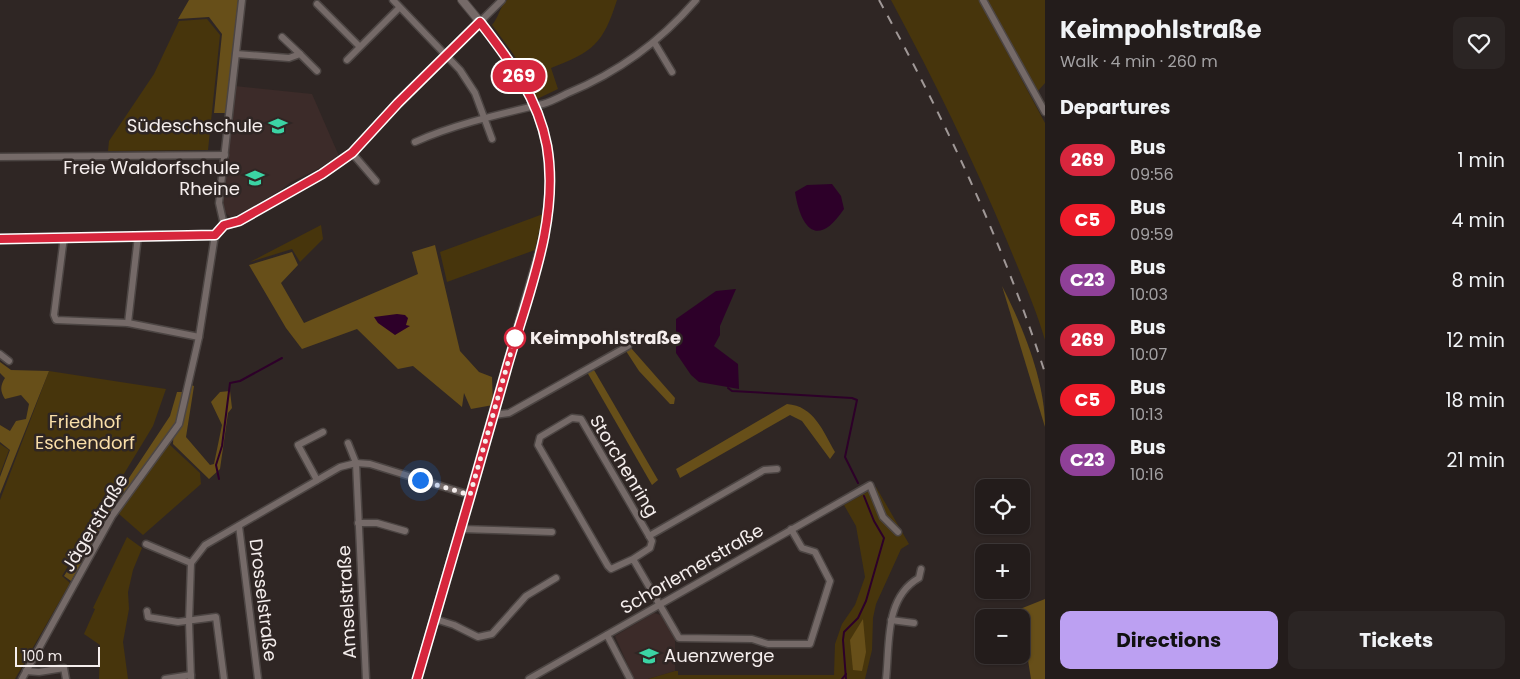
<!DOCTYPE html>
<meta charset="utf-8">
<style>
body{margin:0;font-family:Poppins,sans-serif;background:#2b2524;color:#f1f3f6;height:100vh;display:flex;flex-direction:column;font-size:19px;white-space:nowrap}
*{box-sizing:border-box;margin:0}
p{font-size:16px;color:#a3a1a3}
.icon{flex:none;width:28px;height:28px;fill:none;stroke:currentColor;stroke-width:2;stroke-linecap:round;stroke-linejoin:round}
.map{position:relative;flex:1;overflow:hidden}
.drawer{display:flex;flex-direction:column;background:#231c1b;width:475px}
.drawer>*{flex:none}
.badge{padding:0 10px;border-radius:16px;font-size:18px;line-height:32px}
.controls{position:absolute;left:975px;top:479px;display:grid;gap:10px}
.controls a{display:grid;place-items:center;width:55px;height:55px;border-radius:10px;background:#231c1b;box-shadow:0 1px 4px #0004,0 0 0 1px #403a3a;font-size:25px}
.scale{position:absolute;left:15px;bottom:12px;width:85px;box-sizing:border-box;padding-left:5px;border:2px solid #f5eeed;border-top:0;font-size:14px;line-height:18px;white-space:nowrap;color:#f5eeed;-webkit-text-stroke:4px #2f2624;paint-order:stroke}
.you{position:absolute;width:25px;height:25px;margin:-12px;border:4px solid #fff;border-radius:50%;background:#1a73e8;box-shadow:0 0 0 8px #1a73e833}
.map>.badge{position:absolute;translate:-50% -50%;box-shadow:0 0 0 2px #fff}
h2{padding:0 15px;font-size:19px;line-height:45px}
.round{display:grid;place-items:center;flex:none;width:52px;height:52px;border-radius:10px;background:#2b2524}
.summary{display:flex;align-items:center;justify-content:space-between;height:85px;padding:0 15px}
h1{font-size:24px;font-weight:700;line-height:38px}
.cta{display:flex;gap:10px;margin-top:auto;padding:10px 15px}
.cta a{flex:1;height:58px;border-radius:10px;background:#bca0f2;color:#111;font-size:20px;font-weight:700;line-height:58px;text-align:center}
.cta a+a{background:#2b2524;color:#f1f3f6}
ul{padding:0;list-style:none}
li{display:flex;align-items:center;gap:15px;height:60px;padding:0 15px}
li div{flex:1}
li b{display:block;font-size:19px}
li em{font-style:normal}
li .badge{min-width:55px;font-weight:700;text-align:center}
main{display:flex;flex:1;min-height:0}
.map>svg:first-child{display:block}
</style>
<main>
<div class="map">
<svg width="1045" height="679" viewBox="0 0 1045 679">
<rect width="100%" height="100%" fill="#2f2624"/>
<g fill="#3c2b29">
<polygon points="235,86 312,94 339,156 314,171 291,182 281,190 238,215 231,217 224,212 223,206"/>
<polygon points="654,613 661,615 675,638 675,671 648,679 634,679 615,636"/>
</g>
<g fill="#47350c">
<path d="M507 0H617C603 44 593 52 551 68L558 89 537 99 514 55 492 25C499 17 499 8 507 0Z"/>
<path d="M891 0H979L1045 123V340C1035 306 1020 273 1007 241 972 157 934 80 891 0Z"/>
<polygon points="986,0 1045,0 1045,83 1038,91"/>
<polygon points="207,19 220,35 208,150 108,151 109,141 154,74 179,21"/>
<polygon points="543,214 535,250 447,282 440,252"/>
<polygon points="321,225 323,239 300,262 292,249 250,262"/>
<polygon points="49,371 166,389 153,426 62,576 70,583 15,679 0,679 0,500"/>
<polygon points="173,429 170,445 200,473 201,484 143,535 119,514"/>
<polygon points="0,444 9,450 0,474"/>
<polygon points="876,487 909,544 901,549 876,604 873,618 872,650 865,679 648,679 675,671 678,671 678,675 834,675 835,644 842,624 855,605 865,577 856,526 844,505"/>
<polygon points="127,537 142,548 133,570 128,592 129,609 123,642 128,679 99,679 100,645 84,634 95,609 93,608"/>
</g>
<g fill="#674f19">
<polygon points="189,0 238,0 226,113 214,113 222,34 209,17 178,19"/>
<polygon points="435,245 460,351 479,372 492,377 493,405 471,409 464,393 462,407 413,366 398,369 357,329 302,349 286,328 249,265 292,252 298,265 281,283 304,323 418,274 412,252"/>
<path d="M1002 286C1023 327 1045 381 1045 427Z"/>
<polygon points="631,348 675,398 674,404 670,404 639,371 626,351"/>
<path d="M0 362 11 370 49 371 0 494V477L10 450 0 442V425L10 431 16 421 26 419 29 404 21 395 5 399C0 391 0 386 5 378L0 373Z"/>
<polygon points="594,370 658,480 652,485 587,372"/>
<polygon points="185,383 194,386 186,437 210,465 214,464 222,425 211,402 220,392 230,391 232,408 228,413 220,469 209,479 173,444 174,424 107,518 71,581 64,576 170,416 177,392 182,392"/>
<path d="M787 404C814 406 823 431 835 452L830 459 802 421 790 415 680 478 676 469Z"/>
<polygon points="1045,599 1045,679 1031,679 1020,609"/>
<polygon points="863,619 866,652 862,671 853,670 850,640"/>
</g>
<g fill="#2d0029">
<path d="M832 184 841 196 844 209C818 248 801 230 795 192L807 185Z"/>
<polygon points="736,289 720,326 720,335 714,346 738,364 739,389 699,382 691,375 676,353 676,319 716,291"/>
<polygon points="397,314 405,315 408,318 406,325 410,326 395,335 378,323 374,317"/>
</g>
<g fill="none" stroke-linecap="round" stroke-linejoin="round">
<g stroke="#2d0029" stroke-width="2">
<polyline points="728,388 732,391 852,398 857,400 845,457 858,483"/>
<polyline points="219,479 216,465 222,446 230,383 240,381 282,358"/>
<polyline points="842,679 846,674"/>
<polyline points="846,679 843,640 844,632 858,618 866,601 884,538 874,521 864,496"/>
</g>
<g stroke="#4c4543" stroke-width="9">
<g id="minor">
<polyline points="393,0 460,70 475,93 492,139"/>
<polyline points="983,0 1045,112"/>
<polyline points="317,4 359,46"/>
<polyline points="282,37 300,54"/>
<polyline points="654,42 672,72"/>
<polyline points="236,54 289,58 300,54 317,71"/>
<polyline points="347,60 399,8"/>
<path d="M415 142C455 124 501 114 543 104 551 102 560 97 568 93 619 72 660 42 696 0"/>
<polyline points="352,153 376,181"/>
<polyline points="0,157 225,155"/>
<polyline points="224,225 236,223 322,174 352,153 398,103 502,0"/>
<polyline points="224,225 219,203 242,0"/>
<polyline points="64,237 54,315 56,320 128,323 199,337"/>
<polyline points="0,239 215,235 224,225"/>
<polyline points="128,323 138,236"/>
<polyline points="0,354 9,361"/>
<polyline points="494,415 509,413 628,346"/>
<polyline points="348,443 356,463 366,679"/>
<polyline points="317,480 298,445 323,432"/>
<polyline points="358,523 377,523 405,531"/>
<polyline points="239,526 258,679"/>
<polyline points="461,529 552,532"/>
<polyline points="649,536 764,470 777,469"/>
<polyline points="146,544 191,563"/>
<polyline points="633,559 650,548 652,541 581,419 572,418 540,437 538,445 608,566 611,569 633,559 679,638 752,639 768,644 810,644 830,581 815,552 802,548 791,529"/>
<polyline points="147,611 148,617 178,622 216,617 224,679"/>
<polyline points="435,619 454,625 478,637 492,634 526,596 556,578"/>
<polyline points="891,620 914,623"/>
<polyline points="607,635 630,679"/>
<polyline points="26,671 39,672 64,668 66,679"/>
<polyline points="22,679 112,516 179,424 199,337 215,235"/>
<polyline points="165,679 191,675"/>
<polyline points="191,679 189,622 191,563 205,545 340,467 356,463 370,464 470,495"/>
<polyline points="529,679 870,485 883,517 898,532"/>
<path d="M886 679C890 644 884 598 919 578L921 569"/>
</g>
</g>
<g stroke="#4c4543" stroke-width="10">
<path id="tertiary" d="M417 679 543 239C566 132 527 78 462 0"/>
</g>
<use href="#minor" stroke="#756a68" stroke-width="6"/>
<use href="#tertiary" stroke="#756a68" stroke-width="8"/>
<path stroke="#a09897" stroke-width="2" stroke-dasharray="9 9" stroke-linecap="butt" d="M879 0C945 120 1003 242 1045 373"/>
</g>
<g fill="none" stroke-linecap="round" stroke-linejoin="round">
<g stroke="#fff" stroke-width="11">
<path id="line" d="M0 239 215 235 224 225 239 221 322 174 352 153 398 103 480 22C510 61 538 97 547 146 560 222 526 299 506 371 477 474 447 576 417 679"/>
</g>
<use href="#line" stroke="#d7263d" stroke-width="8"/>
<polyline stroke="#f5eeed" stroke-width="5" stroke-dasharray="0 9" points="420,480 470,495 515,338"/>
</g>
<defs>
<g id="school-bare" transform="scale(1.5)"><path d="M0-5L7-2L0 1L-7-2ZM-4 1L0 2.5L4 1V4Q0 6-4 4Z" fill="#3bd4a4" stroke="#2f2624" stroke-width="2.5" paint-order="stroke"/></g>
</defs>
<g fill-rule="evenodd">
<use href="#school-bare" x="278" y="126"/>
<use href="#school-bare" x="255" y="178"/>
<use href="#school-bare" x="649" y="656"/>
</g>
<circle fill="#fff" stroke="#d7263d" stroke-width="2.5" cx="515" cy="338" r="10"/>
<g text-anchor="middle" stroke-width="5" stroke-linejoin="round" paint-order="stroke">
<g font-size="18" fill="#f5eeed" stroke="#2f2624" text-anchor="end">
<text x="263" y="132">Südeschschule</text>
<text x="240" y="174">Freie Waldorfschule<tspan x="240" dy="21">Rheine</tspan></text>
<text x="664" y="662" text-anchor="start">Auenzwerge</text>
</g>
<g font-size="18" font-weight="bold" fill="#f5eeed" stroke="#2f2624" text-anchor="start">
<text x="530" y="344">Keimpohlstraße</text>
</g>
<g font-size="18" fill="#f9dea8" stroke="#2f2624">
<text x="85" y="428">Friedhof<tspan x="85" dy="21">Eschendorf</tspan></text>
</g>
<g font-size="18" fill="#f5eeed" stroke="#2f2624">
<text transform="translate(624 466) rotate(59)" y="6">Storchenring</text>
<text transform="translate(95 523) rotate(-59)" y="6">Jägerstraße</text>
<text transform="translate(692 569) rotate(-30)" y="6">Schorlemerstraße</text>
<text transform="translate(263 600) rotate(83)" y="6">Drosselstraße</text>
<text transform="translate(347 602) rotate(-93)" y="6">Amselstraße</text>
</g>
</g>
</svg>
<div class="controls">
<a><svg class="icon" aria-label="locate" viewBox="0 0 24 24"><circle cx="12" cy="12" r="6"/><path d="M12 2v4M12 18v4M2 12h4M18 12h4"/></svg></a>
<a>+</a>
<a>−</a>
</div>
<div class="scale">100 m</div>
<div class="you" style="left:420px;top:480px"></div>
<b class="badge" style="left:519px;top:76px;background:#d7263d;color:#fff">269</b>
</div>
<section class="drawer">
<div class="summary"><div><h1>Keimpohlstraße</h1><p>Walk · 4 min · 260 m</p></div><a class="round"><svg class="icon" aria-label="heart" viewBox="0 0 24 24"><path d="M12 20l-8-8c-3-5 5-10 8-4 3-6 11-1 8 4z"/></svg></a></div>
<h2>Departures</h2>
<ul>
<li><span class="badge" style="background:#d7263d;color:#fff">269</span><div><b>Bus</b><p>09:56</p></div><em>1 min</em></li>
<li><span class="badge" style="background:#ed1b29;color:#fff">C5</span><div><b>Bus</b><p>09:59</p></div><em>4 min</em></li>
<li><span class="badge" style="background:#8f4098;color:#fff">C23</span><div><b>Bus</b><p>10:03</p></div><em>8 min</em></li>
<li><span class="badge" style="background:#d7263d;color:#fff">269</span><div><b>Bus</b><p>10:07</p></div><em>12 min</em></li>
<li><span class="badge" style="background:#ed1b29;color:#fff">C5</span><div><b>Bus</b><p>10:13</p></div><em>18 min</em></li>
<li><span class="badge" style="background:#8f4098;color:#fff">C23</span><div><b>Bus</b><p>10:16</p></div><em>21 min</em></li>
</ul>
<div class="cta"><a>Directions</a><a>Tickets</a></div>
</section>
</main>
